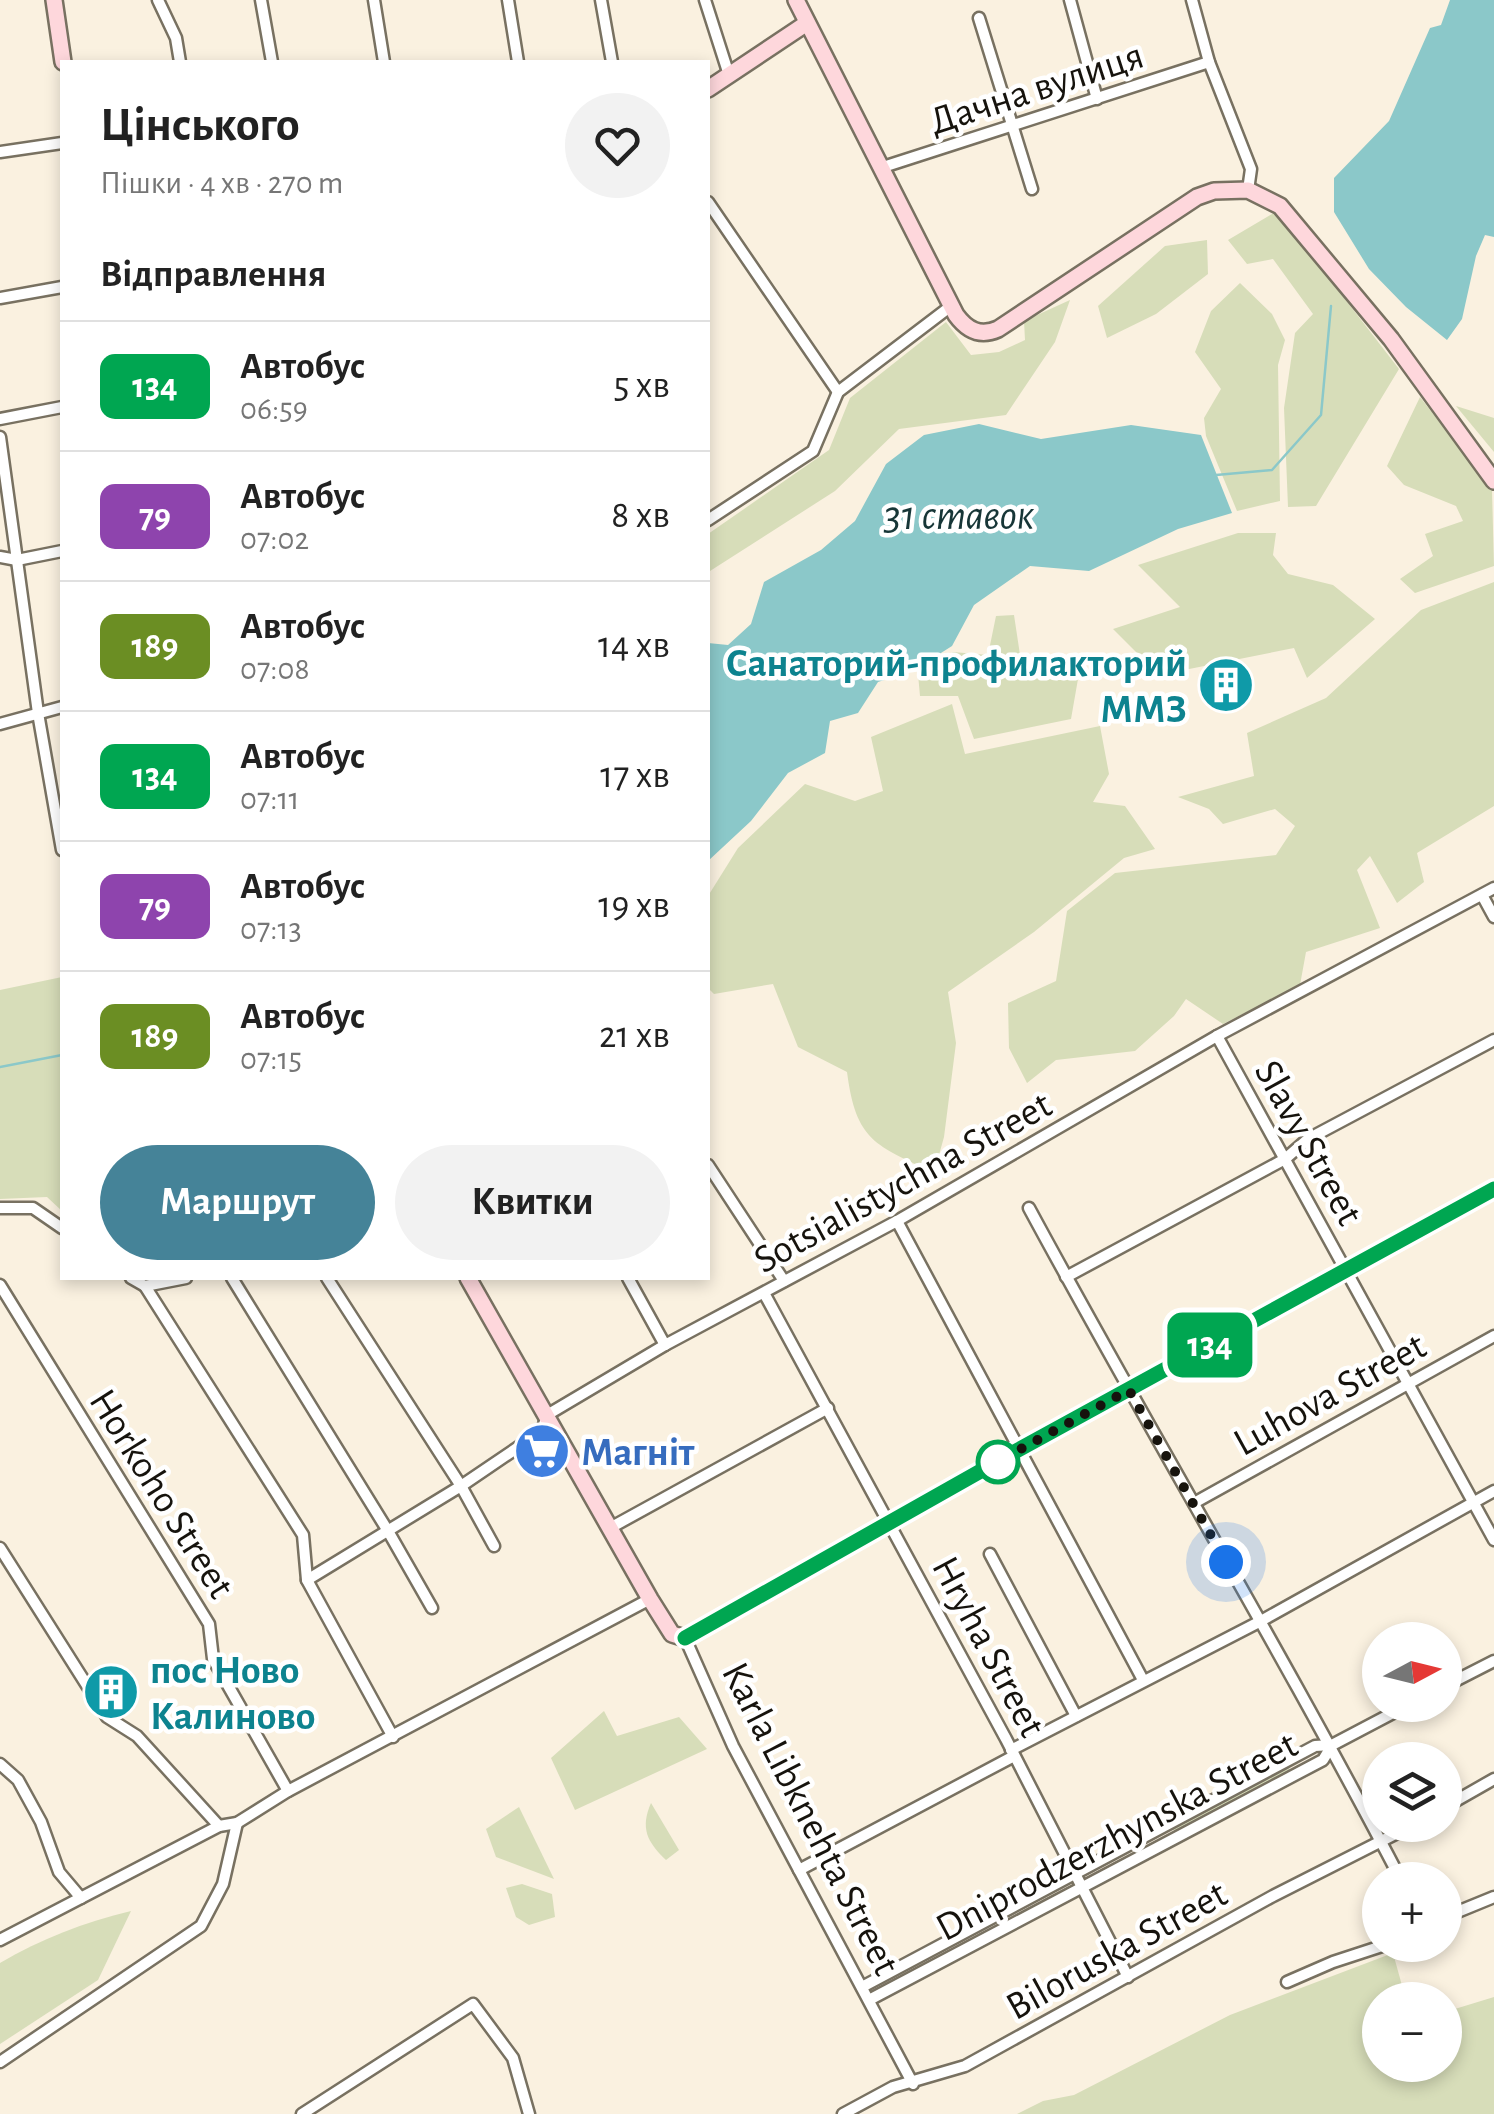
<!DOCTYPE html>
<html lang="uk">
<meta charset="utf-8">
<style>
body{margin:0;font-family:"Alegreya Sans",sans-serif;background:#f2f2f2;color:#222;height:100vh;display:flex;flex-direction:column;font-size:38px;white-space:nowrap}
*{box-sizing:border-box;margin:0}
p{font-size:32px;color:#767676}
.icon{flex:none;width:55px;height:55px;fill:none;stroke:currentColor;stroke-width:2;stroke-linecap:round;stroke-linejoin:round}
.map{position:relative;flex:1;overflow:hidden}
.side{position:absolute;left:60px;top:60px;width:650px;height:1220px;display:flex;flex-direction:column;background:#fff;border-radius:0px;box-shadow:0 5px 15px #0003}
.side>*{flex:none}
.badge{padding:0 20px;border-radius:15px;font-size:35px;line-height:65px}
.needle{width:65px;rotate:83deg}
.buttons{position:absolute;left:1362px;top:1622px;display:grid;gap:20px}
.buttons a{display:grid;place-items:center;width:100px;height:100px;border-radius:50%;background:#fff;box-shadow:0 5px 15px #0003;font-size:50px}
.you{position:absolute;width:50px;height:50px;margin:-25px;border:8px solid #fff;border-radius:50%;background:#1a73e8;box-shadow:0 0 0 15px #1a73e833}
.map>.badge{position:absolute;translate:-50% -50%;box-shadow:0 0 0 5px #fff}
h2{padding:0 40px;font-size:38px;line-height:90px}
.round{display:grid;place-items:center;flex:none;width:105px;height:105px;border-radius:52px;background:#f2f2f2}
.head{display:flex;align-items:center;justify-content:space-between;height:170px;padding:0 40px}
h1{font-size:48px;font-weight:700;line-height:75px}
.action{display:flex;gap:20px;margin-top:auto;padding:20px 40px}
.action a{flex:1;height:115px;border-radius:60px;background:#458398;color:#fff;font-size:40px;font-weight:700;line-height:115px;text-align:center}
.action a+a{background:#f2f2f2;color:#222}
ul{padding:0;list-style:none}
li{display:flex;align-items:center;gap:30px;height:130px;padding:0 40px;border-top:2px solid #e0e0e0}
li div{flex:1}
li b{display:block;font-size:38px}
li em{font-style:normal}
li .badge{min-width:110px;font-weight:700;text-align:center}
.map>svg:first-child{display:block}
</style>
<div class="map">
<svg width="1494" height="2114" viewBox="0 0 1494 2114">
<rect width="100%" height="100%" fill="#faf1e0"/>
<g fill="#d7ddb9">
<polygon points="1277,211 1399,369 1316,506 1288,507 1284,408 1295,333 1313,314 1273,259 1247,264 1228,240"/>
<polygon points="1207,240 1208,274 1156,314 1107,338 1098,306 1165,246"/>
<polygon points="1240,283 1272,314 1285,340 1278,365 1280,501 1237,511 1206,436 1204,418 1221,389 1195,352 1211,311"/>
<polygon points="1070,300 1055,342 1006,415 899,429 835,491 710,571 708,568 708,534 829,450 850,398 946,322 971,355 999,352 1025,340 1024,321"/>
<polygon points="1420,397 1492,490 1494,566 1415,593 1400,579 1433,556 1425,534 1463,521 1456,506 1404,485 1387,466"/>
<polygon points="1456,406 1494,418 1494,452"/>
<polygon points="1238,533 1276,533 1273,555 1288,574 1333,585 1375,619 1307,678 1294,648 1159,675 1113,629 1180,607 1138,565"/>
<polygon points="1494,582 1494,806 1417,853 1424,882 1397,903 1370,856 1357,870 1380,928 1306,952 1300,985 1223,1024 1186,999 1174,1016 1135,1051 1056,1060 1027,1083 1009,1048 1008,1003 1056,981 1067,911 1115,873 1276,855 1295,826 1275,809 1223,824 1209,809 1178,797 1254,776 1247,733 1326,698 1421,610"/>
<polygon points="1014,615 1022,668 1078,679 1071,719 974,739 958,696 920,696 918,674 953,652 988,655 996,616"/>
<path d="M952 704 965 754 1100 726 1109 774 1093 802 1125 806 1155 849 1124 858 1034 932 948 992 956 1043 944 1137 934 1173C876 1145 856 1142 847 1072L798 1047 773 984 714 994 708 988V896L738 848 805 784 855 801 883 791 871 737Z"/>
<polygon points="62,977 62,1211 47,1197 0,1199 0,990"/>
<polygon points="604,1711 617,1736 679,1717 707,1749 575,1810 551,1758"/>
<polygon points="1289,1765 1290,1772 1176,1832 1170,1827"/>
<path d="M651 1803 679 1850 666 1860C647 1842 640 1828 651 1803Z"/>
<polygon points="519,1807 554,1879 496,1857 486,1829"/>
<polygon points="522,1884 552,1894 555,1917 529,1925 516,1917 506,1888"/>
<path d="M131 1911 98 1980 0 2044V1963C41 1939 84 1922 131 1911Z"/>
<polygon points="1393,1953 1406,2000 1380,2000 1380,2065 1445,2065 1445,2012 1494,1997 1494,2114 1017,2114 1043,2101 1074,2095 1230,2015"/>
</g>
<g fill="#8bc8c9">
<polygon points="1450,0 1494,0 1494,237 1485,235 1476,256 1462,319 1447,340 1406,307 1369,269 1334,212 1334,178 1389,121 1430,28 1441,25"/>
<polygon points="979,424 1041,439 1131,425 1201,435 1232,513 1178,529 1089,571 1030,566 974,605 952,646 914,670 878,682 858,713 830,721 825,753 788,773 751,821 708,861 708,643 728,645 751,624 764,582 821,550 855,521 886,464 924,435"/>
</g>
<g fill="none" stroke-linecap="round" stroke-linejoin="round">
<g stroke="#8bc8c9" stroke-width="2.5">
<polyline points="1216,475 1272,470 1321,415 1331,306"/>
<polyline points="0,1067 62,1055"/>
</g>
<g stroke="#787161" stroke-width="15">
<g id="street">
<polyline points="158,0 176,38 180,62"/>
<polyline points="261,0 272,62"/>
<polyline points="374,0 384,62"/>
<polyline points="508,0 518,62"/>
<polyline points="601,0 612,62"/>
<polyline points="705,0 729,75"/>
<polyline points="1070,0 1097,99"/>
<polyline points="1192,0 1209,62 1251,169 1248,190"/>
<polyline points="979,18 1032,189"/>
<polyline points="0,152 62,143"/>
<polyline points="880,168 1209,62"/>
<polyline points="708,202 838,392"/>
<polyline points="0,298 62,287"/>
<polyline points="0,419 62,407"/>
<polyline points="0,437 38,713 62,850"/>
<polyline points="708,520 813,451 838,392 951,306"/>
<polyline points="0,557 17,560 62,551"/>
<polyline points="0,724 62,707"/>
<polyline points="1482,895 1494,917"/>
<polyline points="1217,1036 1494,1540"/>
<polyline points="708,1165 784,1281"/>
<polyline points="0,1208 33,1208 62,1228"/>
<path d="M1029 1208C1151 1434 1283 1653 1401 1880"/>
<polyline points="897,1221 1143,1680"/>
<polyline points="1066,1277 1285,1159 1308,1139 1494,1040"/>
<polyline points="131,1278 145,1286 186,1278"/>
<polyline points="232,1278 388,1531 432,1608"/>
<polyline points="327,1278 461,1486 494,1546"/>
<polyline points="628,1278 665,1345"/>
<polyline points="0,1285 209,1624 213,1659 288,1791"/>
<polyline points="145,1286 303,1535 307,1580 393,1737"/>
<polyline points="764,1293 1006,1739 1128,1977"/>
<polyline points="1194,1503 1494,1336"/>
<polyline points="610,1528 828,1408"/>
<polyline points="0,1548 107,1717 137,1736 219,1826"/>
<polyline points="990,1554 1076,1716"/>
<polyline points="307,1580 461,1486 542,1431 547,1415 665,1345 897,1221 1217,1036 1494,888"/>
<polyline points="685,1638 733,1746 913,2084"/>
<polyline points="1445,1686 1494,1661"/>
<polyline points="1011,1750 1259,1622 1494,1491"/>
<polyline points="0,1764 18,1780 41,1822 59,1872 81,1898"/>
<polyline points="1445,1807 1494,1779"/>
<polyline points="799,1870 1014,1756"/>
<polyline points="1445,1917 1494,1897"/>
<polyline points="0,1940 219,1826 237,1823 288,1791 650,1599"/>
<polyline points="1287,1982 1333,1962 1385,1945"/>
<polyline points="862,1987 1315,1746 1332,1745 1408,1705"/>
<polyline points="869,2000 1323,1760 1332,1745"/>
<polyline points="0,2062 201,1926 223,1884 237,1823"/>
<polyline points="302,2114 473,2004 513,2058 529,2114"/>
<polyline points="843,2114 893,2087 965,2066 1273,1896 1413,1825"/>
</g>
</g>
<g stroke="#787161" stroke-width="20">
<g id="secondary">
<polyline points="54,0 63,62"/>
<path d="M796 0 956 315C967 330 980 337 998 329L1197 197 1214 191 1248 190 1280 206 1391 339 1494 481"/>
<polyline points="708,89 807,23"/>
<polyline points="468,1278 650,1599 672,1634 685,1638 1018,1450 1494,1189"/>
</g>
</g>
<use href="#street" stroke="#fff" stroke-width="10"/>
<use href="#secondary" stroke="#fed7dc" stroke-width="15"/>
</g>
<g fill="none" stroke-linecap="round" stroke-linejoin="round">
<g stroke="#fff" stroke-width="22">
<polyline id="line" points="685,1638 1018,1450 1494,1189"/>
</g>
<use href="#line" stroke="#00a651" stroke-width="15"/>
<polyline stroke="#16130d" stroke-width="10" stroke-dasharray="0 18" points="998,1462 986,1468 1129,1390 1226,1562"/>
</g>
<defs>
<g id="building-disc" transform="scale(2.875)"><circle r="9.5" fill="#0f9aa8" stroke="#fff"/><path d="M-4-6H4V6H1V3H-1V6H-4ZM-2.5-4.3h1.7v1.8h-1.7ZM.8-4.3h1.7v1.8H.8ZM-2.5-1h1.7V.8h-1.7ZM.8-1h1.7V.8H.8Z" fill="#fff"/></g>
<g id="supermarket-disc" transform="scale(2.875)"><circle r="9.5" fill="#3f7fe0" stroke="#fff"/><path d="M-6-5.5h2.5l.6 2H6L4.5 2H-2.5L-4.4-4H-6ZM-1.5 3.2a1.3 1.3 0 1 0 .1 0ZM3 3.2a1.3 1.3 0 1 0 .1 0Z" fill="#fff"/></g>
</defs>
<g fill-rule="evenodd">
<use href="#building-disc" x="1226" y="685"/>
<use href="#supermarket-disc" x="542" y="1451"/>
<use href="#building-disc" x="111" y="1692"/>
</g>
<circle fill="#fff" stroke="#00a651" stroke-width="5" cx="998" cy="1462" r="20"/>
<g text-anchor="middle" stroke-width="9" stroke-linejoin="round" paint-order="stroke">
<g font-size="40" fill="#16130d" stroke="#fff">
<text transform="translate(1036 87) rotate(-18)" y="14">Дачна вулиця</text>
<text transform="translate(1310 1142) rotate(61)" y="14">Slavy Street</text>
<text transform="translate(902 1181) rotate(-29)" y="14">Sotsialistychna Street</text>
<text transform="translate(1329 1393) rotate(-29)" y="14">Luhova Street</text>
<text transform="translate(163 1493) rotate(58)" y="14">Horkoho Street</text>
<text transform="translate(990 1646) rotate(62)" y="14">Hryha Street</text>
<text transform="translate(812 1818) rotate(63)" y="14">Karla Libknehta Street</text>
<text transform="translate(1116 1835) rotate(-28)" y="14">Dniprodzerzhynska Street</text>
<text transform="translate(1116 1949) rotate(-29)" y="14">Biloruska Street</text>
</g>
<g font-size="40" font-weight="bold" fill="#0d838f" stroke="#fff" text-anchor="end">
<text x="1187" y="676">Санаторий-профилакторий<tspan x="1187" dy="46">ММЗ</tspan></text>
<text x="150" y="1683" text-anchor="start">пос Ново<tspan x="150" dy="46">Калиново</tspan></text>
</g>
<g font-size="40" font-weight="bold" fill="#366cbe" stroke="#fff" text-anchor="start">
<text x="581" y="1465">Магніт</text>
</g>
<g font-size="42" font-style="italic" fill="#173637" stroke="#fff">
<text x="959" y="529">31 ставок</text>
</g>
</g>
</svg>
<div class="buttons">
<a><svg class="needle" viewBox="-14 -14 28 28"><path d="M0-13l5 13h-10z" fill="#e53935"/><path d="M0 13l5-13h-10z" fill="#767676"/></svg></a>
<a><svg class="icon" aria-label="layers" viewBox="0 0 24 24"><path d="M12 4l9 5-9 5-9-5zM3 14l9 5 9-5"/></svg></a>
<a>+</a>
<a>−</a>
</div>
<div class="you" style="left:1226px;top:1562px"></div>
<b class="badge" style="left:1210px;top:1345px;background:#00a651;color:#fff">134</b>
<section class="side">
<div class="head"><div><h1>Цінського</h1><p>Пішки · 4 хв · 270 m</p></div><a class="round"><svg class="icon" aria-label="heart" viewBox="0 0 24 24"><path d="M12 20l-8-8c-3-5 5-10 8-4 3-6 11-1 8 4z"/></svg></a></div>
<h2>Відправлення</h2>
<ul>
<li><span class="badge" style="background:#00a651;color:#fff">134</span><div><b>Автобус</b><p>06:59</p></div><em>5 хв</em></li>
<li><span class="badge" style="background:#8e44ad;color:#fff">79</span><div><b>Автобус</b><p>07:02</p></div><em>8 хв</em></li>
<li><span class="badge" style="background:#6b8e23;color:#fff">189</span><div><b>Автобус</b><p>07:08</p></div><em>14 хв</em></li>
<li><span class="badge" style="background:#00a651;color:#fff">134</span><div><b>Автобус</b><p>07:11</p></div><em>17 хв</em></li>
<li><span class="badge" style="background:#8e44ad;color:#fff">79</span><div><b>Автобус</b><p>07:13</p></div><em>19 хв</em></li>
<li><span class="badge" style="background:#6b8e23;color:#fff">189</span><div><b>Автобус</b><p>07:15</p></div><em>21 хв</em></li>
</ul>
<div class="action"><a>Маршрут</a><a>Квитки</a></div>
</section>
</div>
